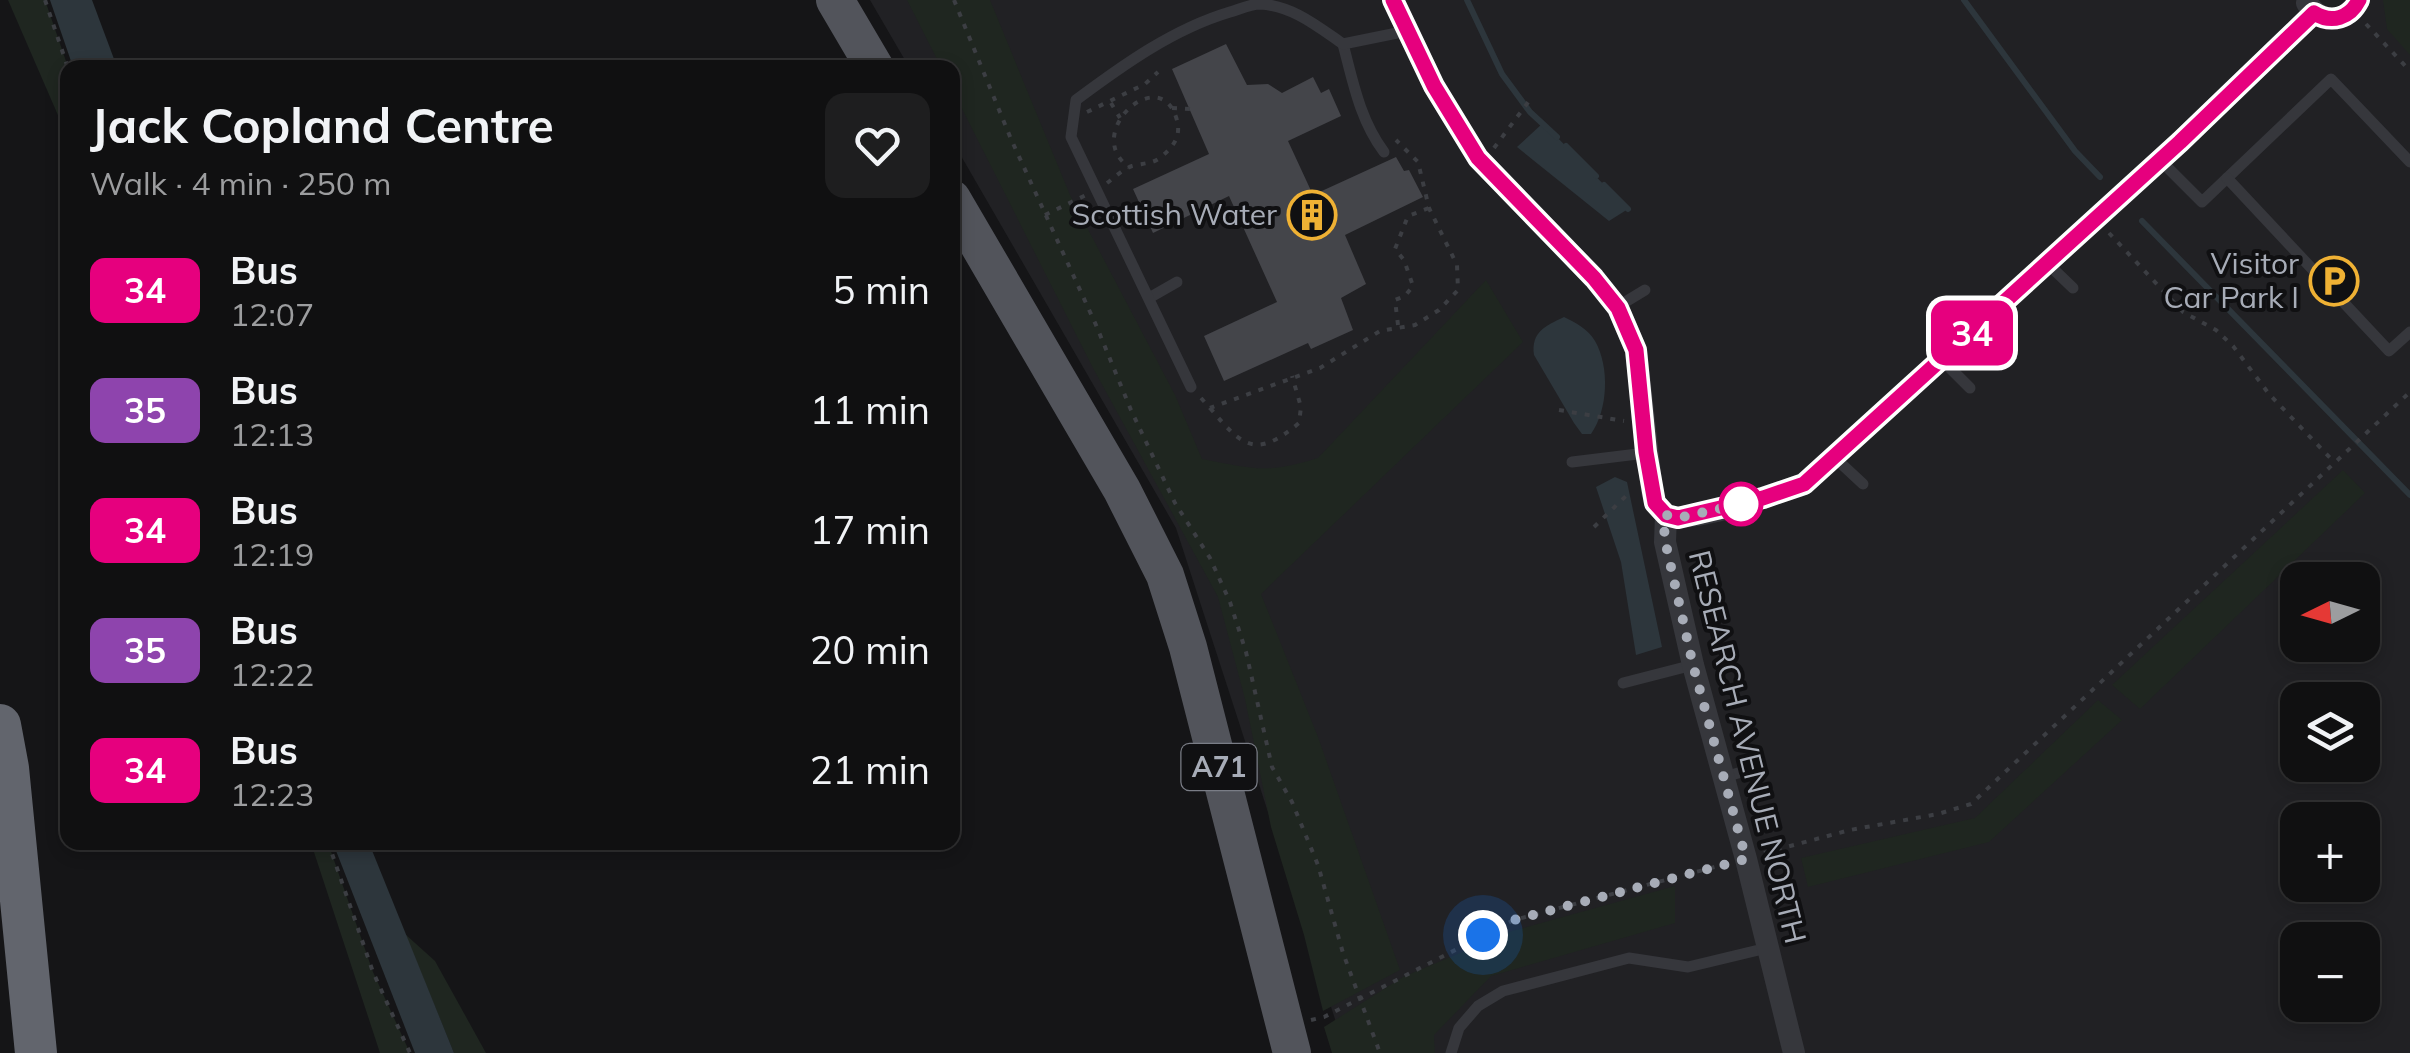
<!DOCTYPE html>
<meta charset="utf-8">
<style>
body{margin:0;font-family:Mulish,sans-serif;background:#1e1e1f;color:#f1f3f6;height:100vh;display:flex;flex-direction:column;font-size:38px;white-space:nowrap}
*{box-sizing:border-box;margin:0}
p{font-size:32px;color:#9c9d9f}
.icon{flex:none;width:55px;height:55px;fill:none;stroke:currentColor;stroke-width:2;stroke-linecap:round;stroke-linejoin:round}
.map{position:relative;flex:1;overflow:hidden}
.side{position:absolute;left:60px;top:60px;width:900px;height:790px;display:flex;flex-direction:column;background:#101011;border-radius:20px;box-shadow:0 5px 15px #0003,0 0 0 2px #303031}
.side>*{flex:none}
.badge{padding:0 20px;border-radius:15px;font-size:35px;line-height:65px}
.needle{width:65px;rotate:265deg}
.buttons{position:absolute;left:2280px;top:562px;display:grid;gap:20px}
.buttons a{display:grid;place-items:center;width:100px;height:100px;border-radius:20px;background:#101011;box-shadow:0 5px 15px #0003,0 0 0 2px #303031;font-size:50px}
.you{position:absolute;width:50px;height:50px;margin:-25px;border:8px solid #fff;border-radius:50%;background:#1a73e8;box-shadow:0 0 0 15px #1a73e833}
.map>.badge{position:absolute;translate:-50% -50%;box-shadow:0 0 0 5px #fff}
.round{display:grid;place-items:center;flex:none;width:105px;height:105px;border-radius:20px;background:#1e1e1f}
.summary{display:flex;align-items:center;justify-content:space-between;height:170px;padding:0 30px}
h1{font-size:48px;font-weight:700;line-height:75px}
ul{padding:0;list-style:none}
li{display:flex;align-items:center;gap:30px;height:120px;padding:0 30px}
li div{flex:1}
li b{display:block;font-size:38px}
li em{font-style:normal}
li .badge{min-width:110px;font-weight:700;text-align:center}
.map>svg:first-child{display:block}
</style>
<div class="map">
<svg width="2410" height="1053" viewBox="0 0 2410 1053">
<rect width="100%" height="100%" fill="#151517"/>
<path fill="#212124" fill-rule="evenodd" d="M870 0H2410V1053H1346L1176 528 953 142 952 68 909 67ZM2298 580H2362V645H2298ZM2298 700H2362V765H2298ZM2298 820H2362V885H2298ZM2298 940H2362V1005H2298Z"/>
<g fill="#1f2620">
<polygon points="8,0 45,0 68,67 67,136"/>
<path d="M907 0H990L1070 195 1175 395 1202 459C1254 469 1267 474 1318 458L1486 280 1523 342 1261 594 1318 737 1400 970 1323 1011 1304 935 1271 827 1245 699 1218 597 1093 368 953 91 952 68 941 67Z"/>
<polygon points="2383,0 2410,0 2410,55 2387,29"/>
<polygon points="2343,470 2365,493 2140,709 2112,685"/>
<polygon points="2098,700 2122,720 1989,842 1808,887 1801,858 1975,818"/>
<polygon points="311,843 328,843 373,972 410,1053 380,1053"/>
<polygon points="1675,886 1675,923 1491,976 1434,1035 1435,1053 1332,1053 1324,1027 1403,977 1512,931"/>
<polygon points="405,934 435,961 486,1053 454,1053"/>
</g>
<g fill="#2d363c">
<polygon points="50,0 92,0 117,67 73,67"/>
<polygon points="1543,123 1628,209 1609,221 1517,147"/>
<path d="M1564 317C1576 323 1588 329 1595 341 1610 367 1608 410 1591 434H1582L1574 423 1534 355C1531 332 1545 326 1564 317Z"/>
<polygon points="1615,477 1627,482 1662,647 1636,655 1621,562 1596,487"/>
<polygon points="333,843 369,843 454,1053 415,1053"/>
</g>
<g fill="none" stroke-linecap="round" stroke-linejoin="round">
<g stroke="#2d363c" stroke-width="6">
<polyline points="1467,0 1502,74 1530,112 1557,137"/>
<polyline points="1964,0 2075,151 2100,177"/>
<polyline points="1566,146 1596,176"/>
<polyline points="1604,185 1628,209"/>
<polyline points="2142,221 2410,495"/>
</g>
</g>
<polygon fill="#44454a" points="1226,44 1247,85 1268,84 1282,93 1313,77 1321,93 1329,89 1341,116 1288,141 1313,195 1396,157 1404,171 1409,170 1423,197 1345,235 1366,284 1341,298 1353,330 1311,349 1308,343 1224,381 1204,336 1277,302 1229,196 1153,233 1133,189 1209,154 1172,69"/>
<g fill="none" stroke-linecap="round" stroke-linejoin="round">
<g stroke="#3c3e43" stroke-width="4" stroke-dasharray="5 8" stroke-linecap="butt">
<polyline points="45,0 68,68"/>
<polyline points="954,0 1011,139 1096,325 1131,410 1175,503 1210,558 1230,602 1246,652 1272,767 1292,802 1318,865 1343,953 1380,1053"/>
<polyline points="2366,24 2410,71"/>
<polyline points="1111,103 1120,118"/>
<polyline points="1172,108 1190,109"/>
<polyline points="1087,112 1145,84 1158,72"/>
<polyline points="1494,148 1532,97"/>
<path d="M1107 183C1115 177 1123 169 1132 166 1143 163 1153 164 1161 157 1175 145 1182 135 1176 117 1158 63 1082 134 1129 167"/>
<polyline points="1045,215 1086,195"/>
<polyline points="2109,233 2183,312 2216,330 2233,346 2269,394 2335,463"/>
<polyline points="1398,325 1395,300 1405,296 1413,286 1404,260 1395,249 1408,216 1429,208"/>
<polyline points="1201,398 1210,408 1320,368 1380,331 1415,325 1439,310 1458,290 1457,265 1429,208 1418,162 1396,140"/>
<path d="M1210 408C1242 446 1255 460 1299 423L1301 407 1292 376"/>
<polyline points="1559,410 1624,421"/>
<polyline points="1594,527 1630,492"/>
<polyline points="328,842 373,972 410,1053"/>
<polyline points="1764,853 1850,830 1938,814 1971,804 2410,392"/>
<polyline points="1311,1020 1324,1017 1514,920 1726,864"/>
</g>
<g stroke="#36373c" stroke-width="11">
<path d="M1343 44C1353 82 1360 120 1384 152"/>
<polyline points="2160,160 2202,202 2331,79 2410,162"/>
<polyline points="2227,178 2389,351 2410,332"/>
<polyline points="2048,264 2073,288"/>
<polyline points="1149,298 1177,282"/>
<polyline points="1617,307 1645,290"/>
<polyline points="1942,360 1970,388"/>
<path d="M1191 387 1071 137 1076 100C1123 65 1173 29 1230 12 1240 9 1251 4 1260 4 1293 6 1317 26 1343 44L1407 31"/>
<polyline points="1834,457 1863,484"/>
<polyline points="1572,462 1646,453"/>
<polyline points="1623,683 1693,665"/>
<polyline points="1724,777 1756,768"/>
<polyline points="1451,1053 1459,1028 1478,1006 1503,991 1629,958 1688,967 1767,948"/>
</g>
<g stroke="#36373c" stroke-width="22">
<polyline points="1393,0 1434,86 1478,158 1594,278 1618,308 1636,350 1652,491 1655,503 1666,515 1665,542 1693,665 1746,859 1794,1053"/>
<path d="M2307 3C2322 25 2346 24 2359 0"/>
<path d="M1666 515C1689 525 1777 493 1804 484L2180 142 2314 13"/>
</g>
<g stroke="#52545b" stroke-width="38">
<polyline points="835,0 875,68"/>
<polyline points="952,199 1122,490 1165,575 1188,647 1292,1053"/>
</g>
<polyline stroke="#62656d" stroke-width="42" points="0,725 8,768 36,1053"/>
</g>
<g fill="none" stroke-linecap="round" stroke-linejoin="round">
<g stroke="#fff" stroke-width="22">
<path id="line" d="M1393 0 1434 86 1478 158 1594 278 1618 308 1636 350 1646 452 1655 503 1666 515 1678 518 1763 498 1804 484 2180 142 2314 13C2332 24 2350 18 2359 0"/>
</g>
<use href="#line" stroke="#e6007e" stroke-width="15"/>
<polyline stroke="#a7acb7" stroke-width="10" stroke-dasharray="0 18" points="1483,935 1514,920 1746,859 1693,665 1664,536 1666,515 1678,518 1741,504"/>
</g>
<defs>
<g id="building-ring" transform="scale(2.5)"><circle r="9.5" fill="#101012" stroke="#efb134" stroke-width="1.5"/><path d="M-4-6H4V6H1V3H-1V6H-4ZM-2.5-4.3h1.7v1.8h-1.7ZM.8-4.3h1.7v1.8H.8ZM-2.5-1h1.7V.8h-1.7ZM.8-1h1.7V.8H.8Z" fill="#efb134"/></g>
<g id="parking-ring" transform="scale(2.5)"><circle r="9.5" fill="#101012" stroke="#efb134" stroke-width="1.5"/><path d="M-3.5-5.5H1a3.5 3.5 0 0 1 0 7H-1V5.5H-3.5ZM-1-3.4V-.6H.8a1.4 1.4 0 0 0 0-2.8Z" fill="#efb134"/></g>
</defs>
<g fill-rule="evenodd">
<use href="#building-ring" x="1312" y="215"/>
<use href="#parking-ring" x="2334" y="281"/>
</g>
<circle fill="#fff" stroke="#e6007e" stroke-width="5" cx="1741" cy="504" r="20"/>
<g text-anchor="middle" stroke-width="8" stroke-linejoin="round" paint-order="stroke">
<rect fill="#101012" stroke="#7a7d86" stroke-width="2.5" x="1181.5" y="744" width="75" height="46" rx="8"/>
<g font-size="28" font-weight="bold" fill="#a7acb7">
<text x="1219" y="777">A71</text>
</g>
<g font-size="30" fill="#a7acb7" stroke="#101012" text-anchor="end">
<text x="1277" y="225">Scottish Water</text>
<text x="2299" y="274">Visitor<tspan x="2299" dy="34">Car Park I</tspan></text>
</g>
<g font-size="30" fill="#a7acb7" stroke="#101012">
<text transform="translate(1747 747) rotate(76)" y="10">RESEARCH AVENUE NORTH</text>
</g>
</g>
</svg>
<div class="buttons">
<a><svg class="needle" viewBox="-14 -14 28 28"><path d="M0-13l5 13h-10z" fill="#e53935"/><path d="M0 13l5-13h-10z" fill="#9c9d9f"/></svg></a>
<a><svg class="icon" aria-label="layers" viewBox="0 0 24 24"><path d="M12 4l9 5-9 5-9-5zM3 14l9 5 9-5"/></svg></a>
<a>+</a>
<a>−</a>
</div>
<div class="you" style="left:1483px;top:935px"></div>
<b class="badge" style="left:1972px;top:333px;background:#e6007e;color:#fff">34</b>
<section class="side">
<div class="summary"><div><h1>Jack Copland Centre</h1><p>Walk · 4 min · 250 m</p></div><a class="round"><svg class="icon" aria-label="heart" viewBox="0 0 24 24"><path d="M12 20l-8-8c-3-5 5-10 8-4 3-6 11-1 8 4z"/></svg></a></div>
<ul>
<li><span class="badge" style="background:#e6007e;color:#fff">34</span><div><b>Bus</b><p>12:07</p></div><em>5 min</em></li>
<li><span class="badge" style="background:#8e44ad;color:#fff">35</span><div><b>Bus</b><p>12:13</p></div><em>11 min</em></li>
<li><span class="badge" style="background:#e6007e;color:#fff">34</span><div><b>Bus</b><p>12:19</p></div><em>17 min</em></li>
<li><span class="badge" style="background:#8e44ad;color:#fff">35</span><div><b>Bus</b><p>12:22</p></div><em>20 min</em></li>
<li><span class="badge" style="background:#e6007e;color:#fff">34</span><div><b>Bus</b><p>12:23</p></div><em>21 min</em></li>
</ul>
</section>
</div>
